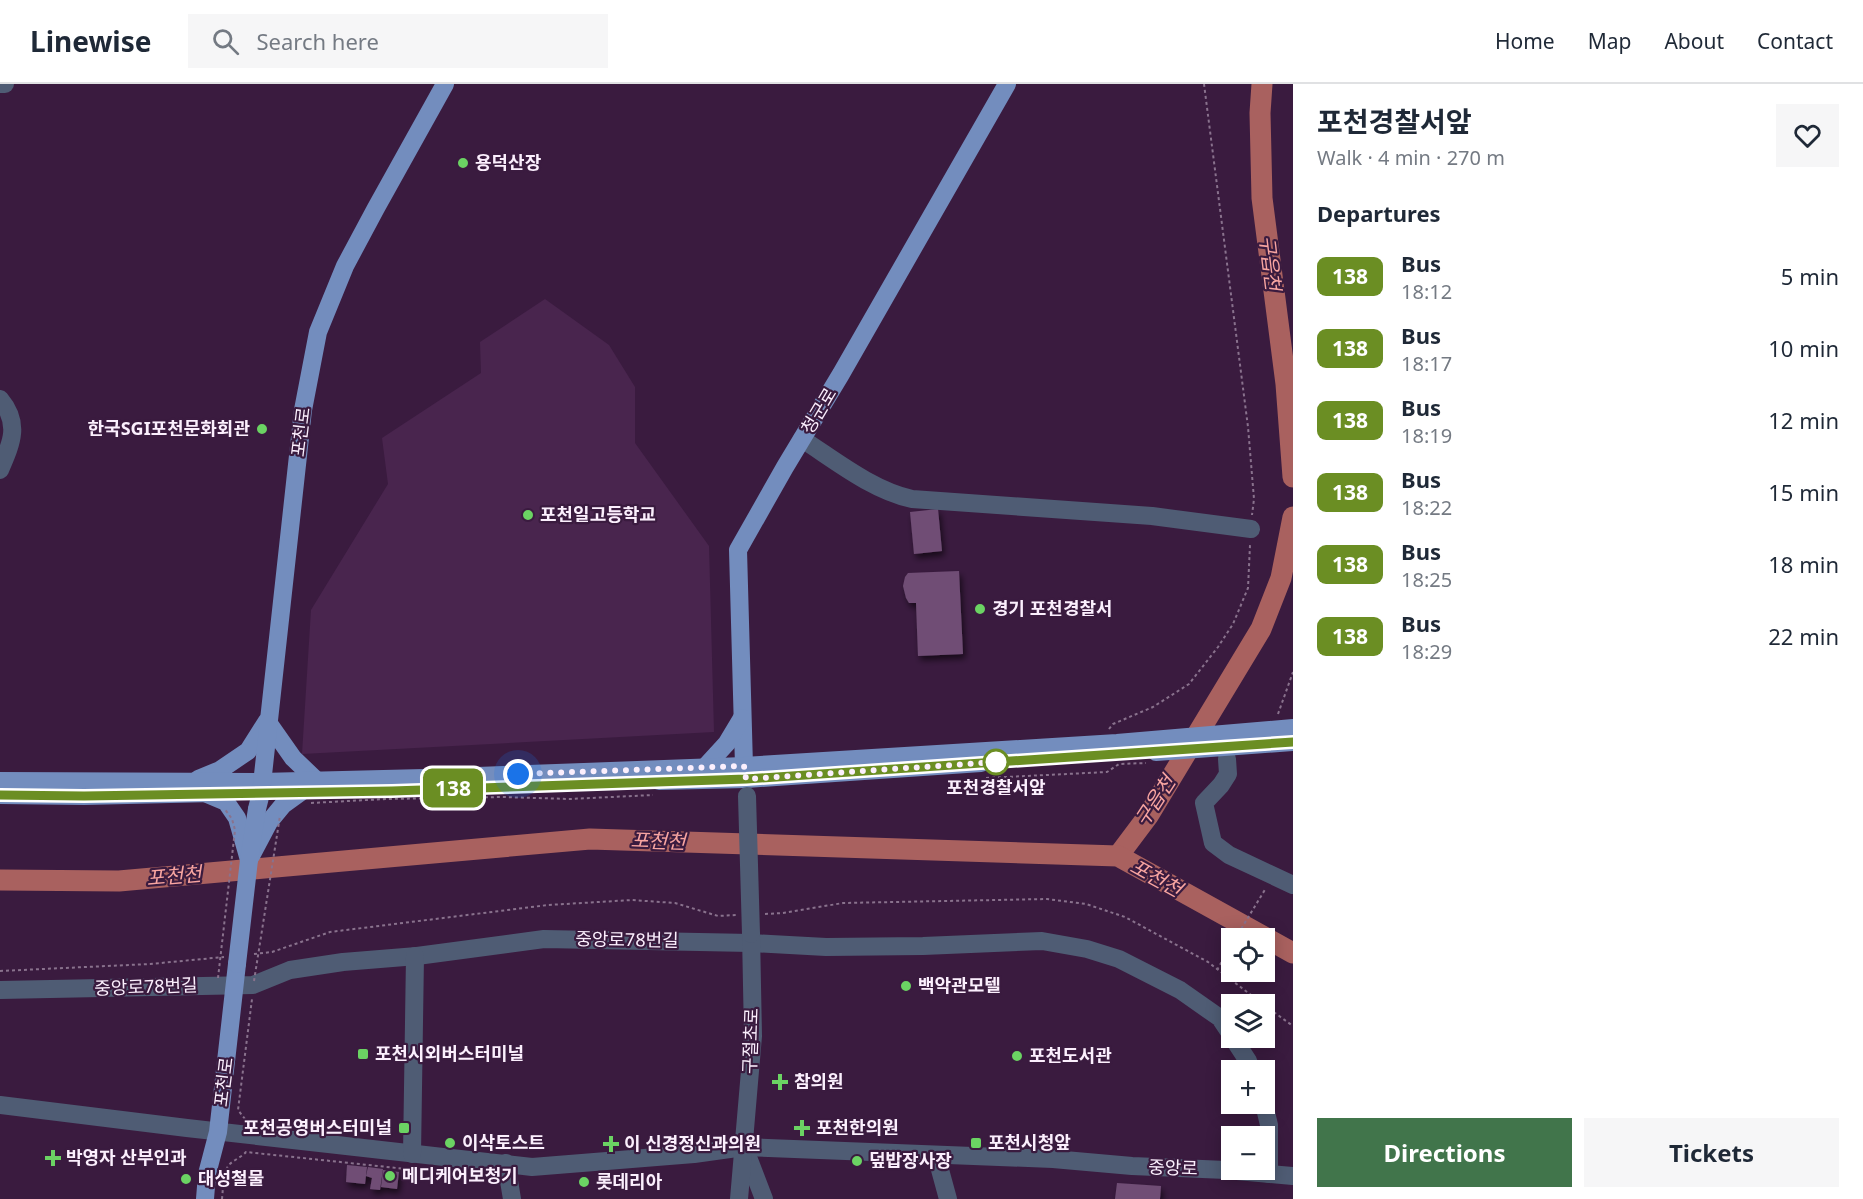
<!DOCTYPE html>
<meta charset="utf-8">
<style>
body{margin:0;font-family:"Noto Sans","Noto Sans KR",sans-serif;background:#f6f6f7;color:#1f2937;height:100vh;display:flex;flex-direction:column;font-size:22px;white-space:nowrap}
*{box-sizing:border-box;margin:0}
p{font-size:20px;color:#747a83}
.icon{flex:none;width:33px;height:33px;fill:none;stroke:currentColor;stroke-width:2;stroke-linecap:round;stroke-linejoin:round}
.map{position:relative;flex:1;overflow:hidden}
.details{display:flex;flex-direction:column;background:#fff;width:570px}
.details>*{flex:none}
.badge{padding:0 12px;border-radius:9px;font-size:21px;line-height:39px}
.fabs{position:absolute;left:1221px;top:844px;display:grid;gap:12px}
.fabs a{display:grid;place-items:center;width:54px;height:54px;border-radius:0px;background:#fff;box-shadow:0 3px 15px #0003;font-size:30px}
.you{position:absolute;width:30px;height:30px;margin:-15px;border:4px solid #fff;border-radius:50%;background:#1a73e8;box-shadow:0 0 0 9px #1a73e833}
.map>.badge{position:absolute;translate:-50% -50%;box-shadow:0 0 0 3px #fff}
h2{padding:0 24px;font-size:22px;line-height:54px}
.round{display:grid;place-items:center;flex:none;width:63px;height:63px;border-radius:0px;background:#f6f6f7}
.head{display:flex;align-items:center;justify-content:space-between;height:102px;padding:0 24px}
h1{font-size:28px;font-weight:700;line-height:45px}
.cta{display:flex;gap:12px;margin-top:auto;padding:12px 24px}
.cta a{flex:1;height:69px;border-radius:0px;background:#41754b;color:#fff;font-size:24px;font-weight:700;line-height:69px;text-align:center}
.cta a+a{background:#f6f6f7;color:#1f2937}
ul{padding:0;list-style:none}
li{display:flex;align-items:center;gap:18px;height:72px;padding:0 24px}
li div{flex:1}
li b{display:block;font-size:22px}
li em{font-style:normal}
li .badge{min-width:66px;font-weight:700;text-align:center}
header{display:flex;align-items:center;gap:36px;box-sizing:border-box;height:84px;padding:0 30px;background:#fff;border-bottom:2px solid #e0e1e3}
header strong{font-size:28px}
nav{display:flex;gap:33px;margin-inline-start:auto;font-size:21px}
.search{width:420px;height:54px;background:#f6f6f7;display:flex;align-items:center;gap:15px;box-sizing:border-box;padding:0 21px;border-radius:0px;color:#747a83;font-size:22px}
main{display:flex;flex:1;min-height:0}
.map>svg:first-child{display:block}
</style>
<header>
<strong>Linewise</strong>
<div class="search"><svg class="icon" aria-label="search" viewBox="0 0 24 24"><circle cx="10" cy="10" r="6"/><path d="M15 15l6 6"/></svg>Search here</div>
<nav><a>Home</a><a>Map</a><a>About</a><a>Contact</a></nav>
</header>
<main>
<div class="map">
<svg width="1293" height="1115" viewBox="0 0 1293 1115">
<defs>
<filter id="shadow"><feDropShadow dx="2.5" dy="4.5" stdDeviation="3" flood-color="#0009"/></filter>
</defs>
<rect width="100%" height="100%" fill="#3a1b3f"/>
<polygon fill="#49254e" points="545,215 609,261 635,303 635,359 709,462 714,648 302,670 311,526 388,400 382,354 481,289 480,258"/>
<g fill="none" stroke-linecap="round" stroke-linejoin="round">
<g stroke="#a9615f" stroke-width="21">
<polyline points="1262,0 1260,29 1262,114 1286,300 1293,393"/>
<polyline points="1118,772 1148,732 1261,545 1281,494 1293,433"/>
<polyline points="0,796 119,797 590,755 1118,772 1293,869"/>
</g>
</g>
<g fill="#704e75" filter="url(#shadow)">
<polygon points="938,425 942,467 914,470 910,428"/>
<polygon points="959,487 963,570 918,572 916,519 909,519 906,514 903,502 905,493 908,489"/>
<polygon points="347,1081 367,1083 365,1100 346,1098"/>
<polygon points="368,1083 383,1085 380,1106 370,1105 372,1094 366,1092"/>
<polygon points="383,1086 399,1088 397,1105 381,1103"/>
<polygon points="1117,1099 1161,1102 1160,1115 1115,1115"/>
</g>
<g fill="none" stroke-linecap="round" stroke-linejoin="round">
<g stroke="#89728d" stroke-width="2" stroke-dasharray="3 3" stroke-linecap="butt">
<polyline points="1204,0 1248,343 1254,415 1252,431"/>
<polyline points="1278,630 1293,588"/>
<polyline points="1109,645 1113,640 1153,623 1189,600 1218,563 1233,540 1248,504 1250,461"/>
<polyline points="986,694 1107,688 1119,680 1146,679"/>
<polyline points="311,719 386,715 502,713 570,715 653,711"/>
<polyline points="765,830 783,829 843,819 1047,815 1086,820 1125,833 1208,878 1264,921"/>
<polyline points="1235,855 1266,804"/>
<polyline points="254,870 272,868 330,848 548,821 632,816 675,819 718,832 736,831"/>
<polyline points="1217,886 1232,860"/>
<polyline points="0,887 150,880 224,873"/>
<polyline points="1264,921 1293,942"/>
<polyline points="245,1035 238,1026 252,915"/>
<path d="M222 1115C223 1106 223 1092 227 1084 230 1077 241 1074 246 1068L425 1087"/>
</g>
<g stroke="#4f5c74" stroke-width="18">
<polyline points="0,0 5,0"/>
<path d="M0 315C21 340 11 360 0 386"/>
<path d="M802 355C836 377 872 406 912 415L1152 432 1251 445"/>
<polyline points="1227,675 1228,690 1221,701 1204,719 1213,759 1229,771 1293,801"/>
<polyline points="0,906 253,901 290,886 343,878 417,872 544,855 751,859 826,863 923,862 1042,857 1087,865 1119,875 1180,906 1220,934 1232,952"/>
<polyline points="1233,954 1248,977 1252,987"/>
<polyline points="1264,1020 1269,1041 1269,1090"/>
<polyline points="0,1021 187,1044 532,1083 694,1070 744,1063 1053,1075 1132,1082 1226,1086 1293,1092"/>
<polyline points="746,1068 764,1115"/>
<polyline points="412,1070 415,872"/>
<polyline points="936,1071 948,1115"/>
<polyline points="506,1079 512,1115"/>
<polyline points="739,1115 753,952 751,850"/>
</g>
<g stroke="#738dbe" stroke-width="18">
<polyline points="1156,668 1293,658"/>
<polyline points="744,682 738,466 785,383 841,290 1007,0"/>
<polyline points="705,683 727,659 742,634"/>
<polyline points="198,695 220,686 248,667 267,637 293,674 316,696"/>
<polyline points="0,697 261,698 424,694 744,682 1117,659 1293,644"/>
<polyline points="659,697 746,695 981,679"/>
<polyline points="207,710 226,718 237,734 249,776"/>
<polyline points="0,711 84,712 214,709"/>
<polyline points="257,725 261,709 303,326 318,248 345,182 376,124 445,0"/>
<polyline points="251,772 269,738 283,721 301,708"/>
<polyline points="205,1115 207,1090 218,1048 237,880"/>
</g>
<g stroke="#89728d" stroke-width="2" stroke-dasharray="3 3" stroke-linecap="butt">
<polyline points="218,894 235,746 232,735 224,724"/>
<polyline points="254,897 280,732"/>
</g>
<polyline stroke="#4f5c74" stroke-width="18" points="747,712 751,850"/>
<polyline stroke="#738dbe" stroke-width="18" points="237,880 249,776 257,725"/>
</g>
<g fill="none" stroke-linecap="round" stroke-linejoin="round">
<g stroke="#fff" stroke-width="14">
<polyline id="line" points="0,711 84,712 392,707 746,695 1293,658"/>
</g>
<use href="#line" stroke="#6b8e23" stroke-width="9"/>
<polyline stroke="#fbeffd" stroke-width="6" stroke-dasharray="0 10.8" points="518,690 744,682 746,695 996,678"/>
</g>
<g fill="#6bd363" stroke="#3a1b3f" stroke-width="2">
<circle cx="463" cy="79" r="6"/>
<circle cx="262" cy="345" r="6"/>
<circle cx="528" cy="431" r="6"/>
<circle cx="980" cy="525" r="6"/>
<circle cx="906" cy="902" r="6"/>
<rect x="357" y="964" width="12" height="12" rx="3"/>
<circle cx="1017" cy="972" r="6"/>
<path d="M777 989h6v6h6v6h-6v6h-6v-6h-6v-6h6z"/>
<rect x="398" y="1038" width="12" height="12" rx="3"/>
<path d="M799 1035h6v6h6v6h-6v6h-6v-6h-6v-6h6z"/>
<circle cx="450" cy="1059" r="6"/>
<rect x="970" y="1053" width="12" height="12" rx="3"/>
<path d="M608 1051h6v6h6v6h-6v6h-6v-6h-6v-6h6z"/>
<path d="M50 1065h6v6h6v6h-6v6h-6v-6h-6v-6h6z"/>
<circle cx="857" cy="1077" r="6"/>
<circle cx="390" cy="1092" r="6"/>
<circle cx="186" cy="1095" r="6"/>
<circle cx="584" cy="1098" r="6"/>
</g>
<circle fill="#fff" stroke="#6b8e23" stroke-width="3" cx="996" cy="678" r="12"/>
<g text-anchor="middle" stroke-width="4.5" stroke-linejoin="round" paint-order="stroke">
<g font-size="18" font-weight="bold" fill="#fbeffd" stroke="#3a1b3f" text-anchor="start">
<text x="475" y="85">용덕산장</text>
<text x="250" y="351" text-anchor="end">한국SGI포천문화회관</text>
<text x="540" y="437">포천일고등학교</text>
<text x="992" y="531">경기 포천경찰서</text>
<text x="918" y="908">백악관모텔</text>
<text x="375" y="976">포천시외버스터미널</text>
<text x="1029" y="978">포천도서관</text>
<text x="794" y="1004">참의원</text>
<text x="392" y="1050" text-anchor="end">포천공영버스터미널</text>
<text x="816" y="1050">포천한의원</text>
<text x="462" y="1065">이삭토스트</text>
<text x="988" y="1065">포천시청앞</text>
<text x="624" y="1066">이 신경정신과의원</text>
<text x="66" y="1080">박영자 산부인과</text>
<text x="869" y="1083">덮밥장사장</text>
<text x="402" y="1098">메디케어보청기</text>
<text x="198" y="1101">대성철물</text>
<text x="596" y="1104">롯데리아</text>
</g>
<g font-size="18" fill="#fbeffd" stroke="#3a1b3f">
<text transform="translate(819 327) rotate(-59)" y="6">청군로</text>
<text transform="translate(301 348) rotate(-83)" y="6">포천로</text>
<text transform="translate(627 856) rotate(1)" y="6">중앙로78번길</text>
<text transform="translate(146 903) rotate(-2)" y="6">중앙로78번길</text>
<text transform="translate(751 957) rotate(-88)" y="6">구절초로</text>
<text transform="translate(224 998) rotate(-83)" y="6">포천로</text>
<text transform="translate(1173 1084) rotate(2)" y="6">중앙로</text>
</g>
<g font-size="18" font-weight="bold" fill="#fbeffd" stroke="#3a1b3f">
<text x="996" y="710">포천경찰서앞</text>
</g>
<g font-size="20" font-style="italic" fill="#f8a5a1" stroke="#3a1b3f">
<text transform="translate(1270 179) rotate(83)" y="7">구읍천</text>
<text transform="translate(1155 717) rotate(-57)" y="7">구읍천</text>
<text transform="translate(658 757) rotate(2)" y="7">포천천</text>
<text transform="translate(174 792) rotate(-5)" y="7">포천천</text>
<text transform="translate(1156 794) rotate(29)" y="7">포천천</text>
</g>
</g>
</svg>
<div class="fabs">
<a><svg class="icon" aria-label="locate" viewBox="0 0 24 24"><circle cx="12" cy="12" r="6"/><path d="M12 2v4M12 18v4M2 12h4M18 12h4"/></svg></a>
<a><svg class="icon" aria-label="layers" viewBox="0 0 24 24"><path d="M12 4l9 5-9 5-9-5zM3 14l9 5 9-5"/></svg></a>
<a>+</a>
<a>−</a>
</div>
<div class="you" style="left:518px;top:690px"></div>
<b class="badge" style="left:453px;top:704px;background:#6b8e23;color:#fff">138</b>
</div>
<section class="details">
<div class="head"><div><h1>포천경찰서앞</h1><p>Walk · 4 min · 270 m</p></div><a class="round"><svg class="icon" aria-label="heart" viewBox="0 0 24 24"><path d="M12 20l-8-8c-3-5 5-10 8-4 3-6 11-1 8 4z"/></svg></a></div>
<h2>Departures</h2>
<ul>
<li><span class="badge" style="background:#6b8e23;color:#fff">138</span><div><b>Bus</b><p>18:12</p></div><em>5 min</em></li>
<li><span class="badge" style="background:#6b8e23;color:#fff">138</span><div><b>Bus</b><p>18:17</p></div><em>10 min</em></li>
<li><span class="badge" style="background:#6b8e23;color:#fff">138</span><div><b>Bus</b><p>18:19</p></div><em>12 min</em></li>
<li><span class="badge" style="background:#6b8e23;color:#fff">138</span><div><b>Bus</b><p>18:22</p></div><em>15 min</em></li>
<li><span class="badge" style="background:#6b8e23;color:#fff">138</span><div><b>Bus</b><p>18:25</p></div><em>18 min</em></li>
<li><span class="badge" style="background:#6b8e23;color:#fff">138</span><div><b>Bus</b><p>18:29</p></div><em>22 min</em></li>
</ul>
<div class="cta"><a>Directions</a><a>Tickets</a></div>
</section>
</main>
